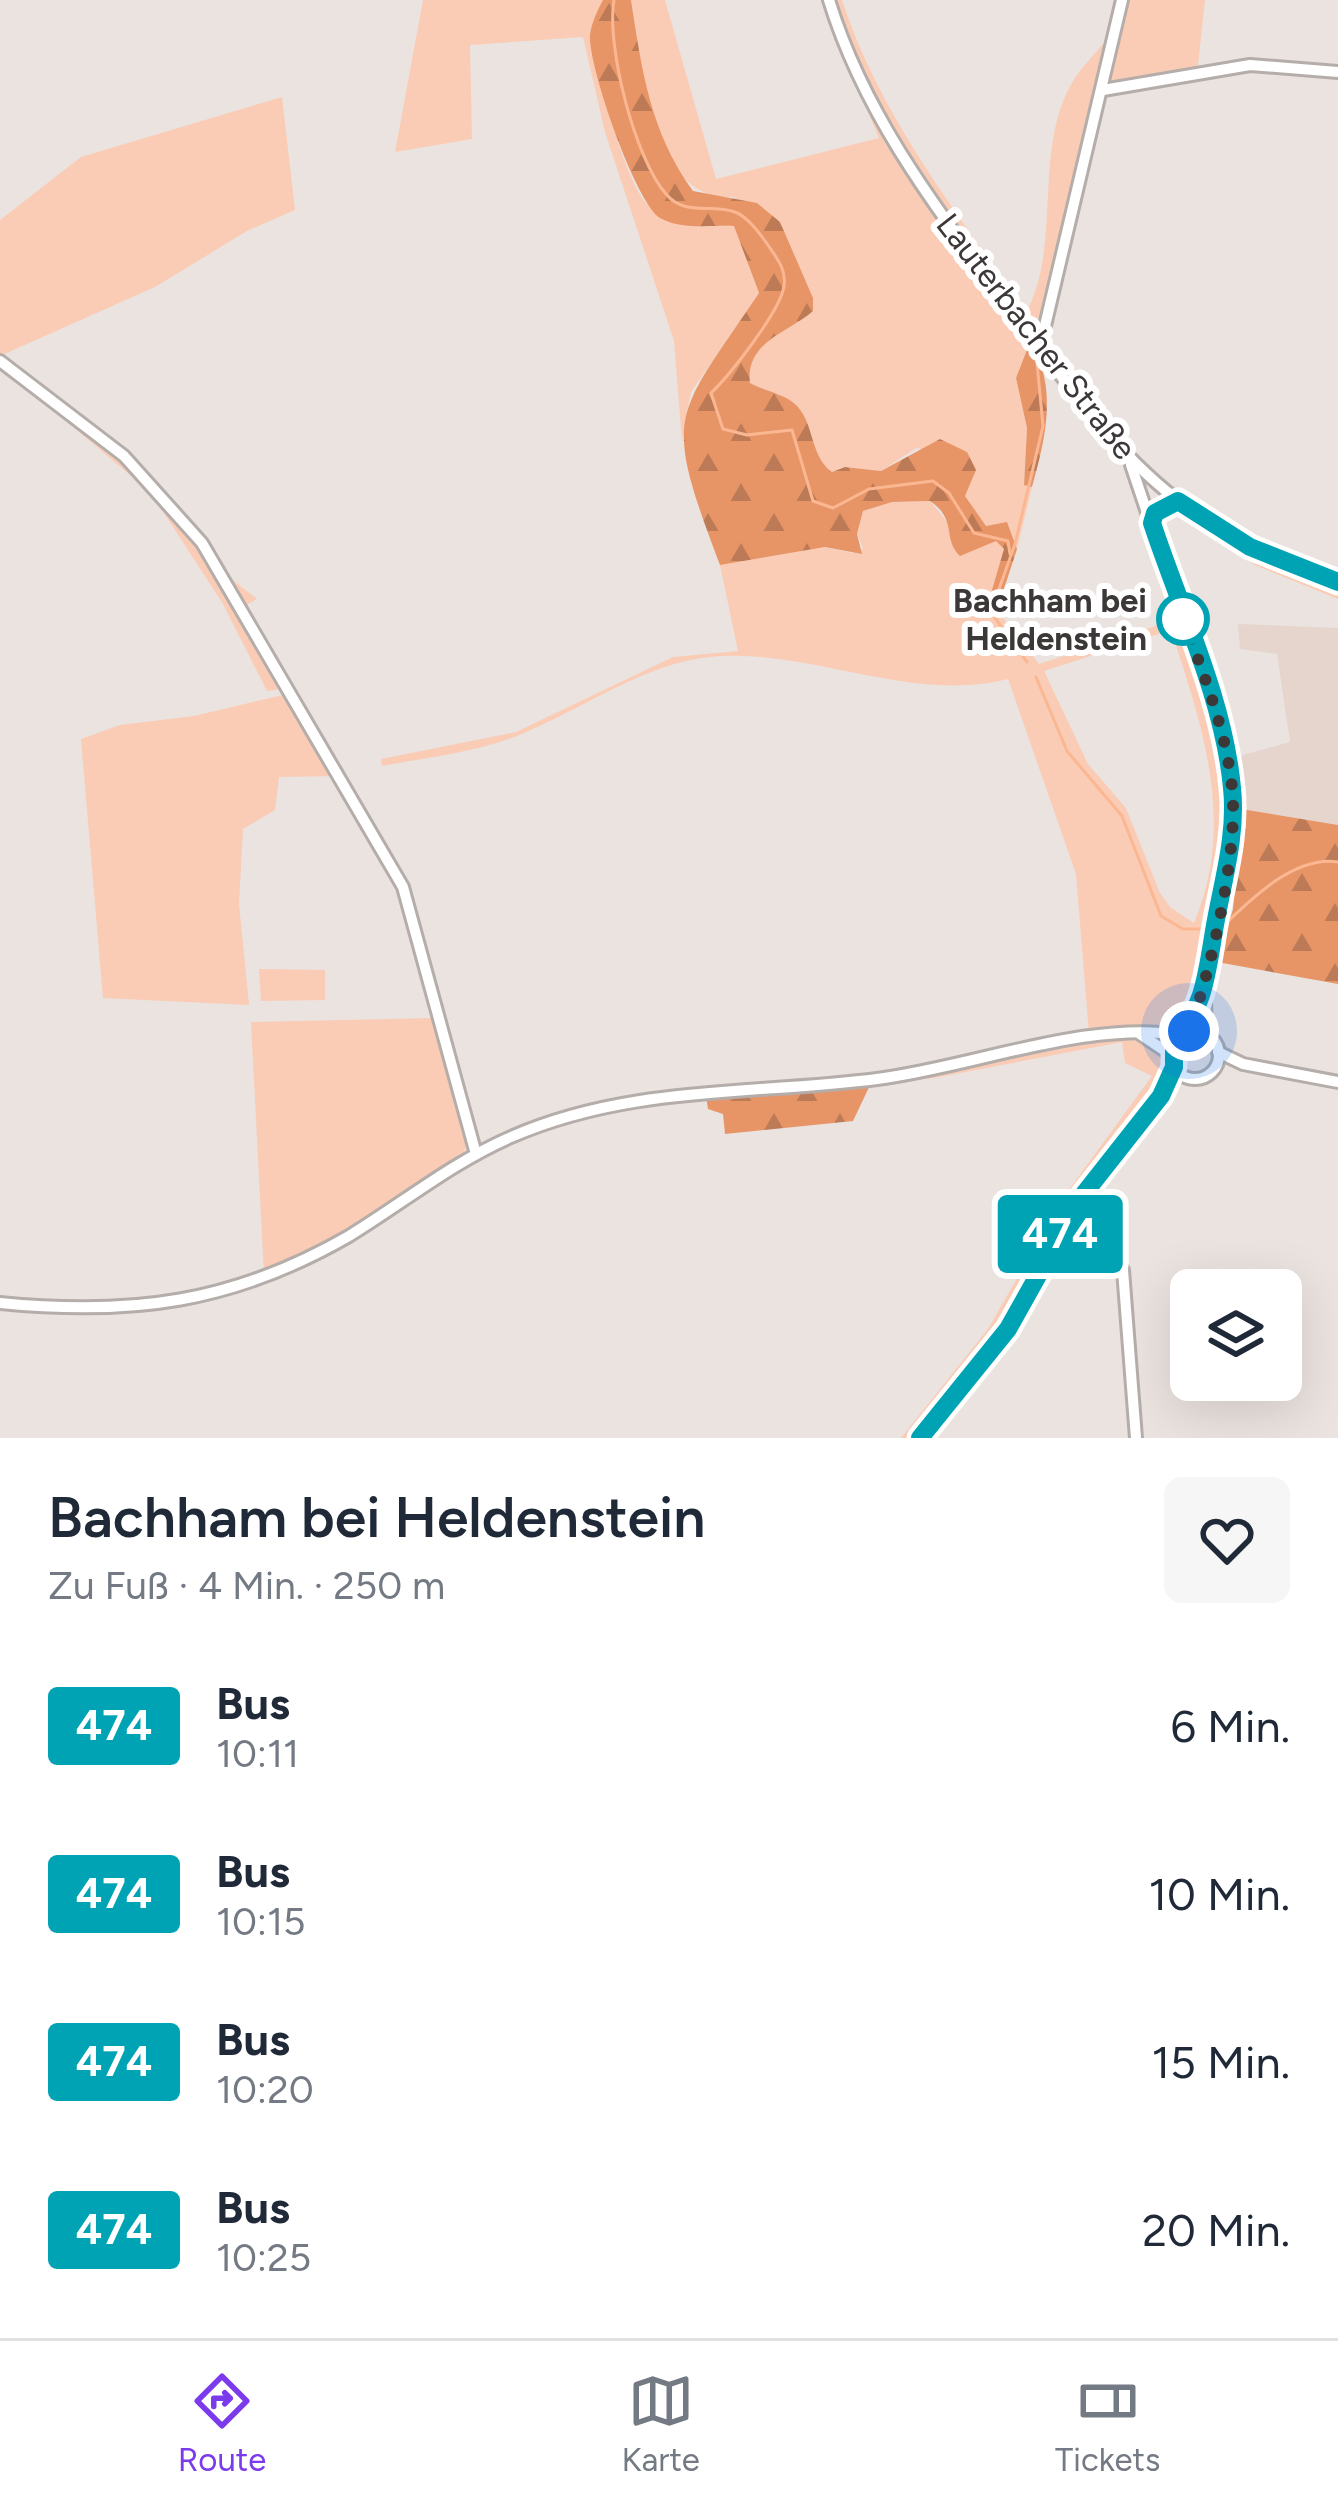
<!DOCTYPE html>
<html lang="de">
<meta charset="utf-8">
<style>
body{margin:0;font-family:Figtree,sans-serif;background:#f6f6f7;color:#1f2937;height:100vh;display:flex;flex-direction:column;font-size:45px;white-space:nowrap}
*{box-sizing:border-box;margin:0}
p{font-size:39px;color:#747a83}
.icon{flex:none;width:66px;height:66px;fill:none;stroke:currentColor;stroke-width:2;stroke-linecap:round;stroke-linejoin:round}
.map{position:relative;height:1438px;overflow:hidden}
.panel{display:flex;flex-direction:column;background:#fff;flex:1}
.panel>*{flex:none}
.badge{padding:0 24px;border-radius:9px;font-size:42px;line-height:78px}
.buttons{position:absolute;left:1170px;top:1269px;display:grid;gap:24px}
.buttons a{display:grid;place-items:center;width:132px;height:132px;border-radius:18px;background:#fff;box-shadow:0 12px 48px #0002;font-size:60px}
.you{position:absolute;width:60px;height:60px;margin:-30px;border:9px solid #fff;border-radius:50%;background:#1a73e8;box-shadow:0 0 0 18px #1a73e833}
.map>.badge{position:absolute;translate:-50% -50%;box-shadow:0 0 0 6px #fff}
.round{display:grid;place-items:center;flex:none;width:126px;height:126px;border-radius:18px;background:#f6f6f7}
.overview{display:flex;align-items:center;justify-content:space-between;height:204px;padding:0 48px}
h1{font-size:57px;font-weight:600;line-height:90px}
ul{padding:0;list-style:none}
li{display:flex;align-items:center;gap:36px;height:168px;padding:0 48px}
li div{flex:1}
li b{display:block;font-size:45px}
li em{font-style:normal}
li .badge{min-width:132px;font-weight:700;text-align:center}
.tabs{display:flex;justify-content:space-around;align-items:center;height:168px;border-top:3px solid #e0e1e3;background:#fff;font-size:33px;color:#747a83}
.tabs a{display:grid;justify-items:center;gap:6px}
.tabs .active{color:#7c3aed}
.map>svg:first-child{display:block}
</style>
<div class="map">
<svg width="1338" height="1438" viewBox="0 0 1338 1438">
<defs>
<pattern id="forest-firs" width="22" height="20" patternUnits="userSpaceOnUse" patternTransform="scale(3)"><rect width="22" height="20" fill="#e79567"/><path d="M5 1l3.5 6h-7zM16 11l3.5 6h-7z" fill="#bc7b56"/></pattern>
</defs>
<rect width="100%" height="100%" fill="#ebe3df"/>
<polygon fill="#e5d5cd" points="1238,624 1338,628 1338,825 1241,809 1232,758 1290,742 1277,654 1240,649"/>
<g fill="#faccb5" fill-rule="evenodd">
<path d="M423 0H603C584 37 620 173 647 204 670 230 704 225 735 226L759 294 691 392 682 441 674 341 605 132 583 37 470 45 472 139 395 152Z"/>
<path d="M631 0H665L716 179 879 138 821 0H825C866 130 951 233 1030 342L1016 378 1027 428 1024 484 1032 487 1017 549 1007 523 986 526 918 447 881 471 845 467 832 472C809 455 815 422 795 404 783 393 764 391 750 383 745 341 789 332 813 311V298L734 197C648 202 640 62 631 0Z"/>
<path d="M833 0H842C881 119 956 210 1026 313 1063 243 1032 149 1073 81 1081 68 1093 56 1103 44L1110 46 1040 318 1023 319 929 191 868 90Z"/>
<polygon points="1126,0 1205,0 1197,74 1107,88"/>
<polygon points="282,97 295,210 247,231 155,287 0,356 0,220 81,157"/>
<polygon points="0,365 128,463 225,574 257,599 238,610 280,689 267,691 223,604 162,510 136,480"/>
<path d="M930 501 953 529 997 541 1004 550 998 611 1039 664 1177 619 1211 720 1228 798 1210 925 1201 926 1192 991 1178 1022 1089 1034 1076 874 1008 679C910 704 809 647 709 657 644 664 584 708 524 733 480 752 429 757 382 766L381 759 516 732 673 657 738 651 720 565 824 547 853 553 863 548 857 534 863 511 892 502ZM1171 630C1203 728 1236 823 1194 923L1170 907 1160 893 1126 808 1088 764 1044 671Z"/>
<polygon points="1179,507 1338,587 1338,599 1255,565 1179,514 1167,515 1164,533 1205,651 1200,652 1158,523 1168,509"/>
<polygon points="287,694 340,776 279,777 275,810 243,829 239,904 249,1005 103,998 81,739 120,725 194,716"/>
<polygon points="259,969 325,970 325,1000 261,1001"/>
<polygon points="433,1018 467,1143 462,1159 337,1238 264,1275 251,1022"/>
<polygon points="1120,1038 1152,1044 1164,1058 1159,1083 1080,1191 1005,1323 915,1438 901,1438 988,1329 1065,1195 1152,1076 1125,1063 1122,1042 934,1078 871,1084"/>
</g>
<g fill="url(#forest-firs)">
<path d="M603 0H631C642 71 650 132 693 191L757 203 780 222 813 298V311C790 332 745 341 750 383 764 391 783 393 795 404 815 422 809 455 832 472L845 467 881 471 940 439 967 452 976 470 965 496 986 526 1007 522 1017 549 1000 601 992 590 1004 549 996 541 960 556C942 539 958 520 930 501L892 502 863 511 857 534 862 554 825 547 720 565C662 412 673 421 759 293L734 226C711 225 681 230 660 218 635 202 588 66 590 35 591 24 598 9 603 0Z"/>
<path d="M1030 342C1058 387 1046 437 1032 487L1024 485 1027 428 1016 378Z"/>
<polygon points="1241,809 1338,825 1338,984 1217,962 1233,909"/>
<polygon points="871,1083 853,1121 725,1134 723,1114 708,1109 706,1096"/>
</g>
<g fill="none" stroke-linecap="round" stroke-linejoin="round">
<g stroke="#fbb792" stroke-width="3">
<path d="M614 0C606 46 635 159 666 194 685 217 712 203 735 212 748 217 760 234 768 245 776 257 787 270 784 286 781 310 730 375 711 393L723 429 747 435 792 430 813 501 833 508 869 489 933 481 949 493 974 533 1008 541 1010 554"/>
<polyline points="1027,662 995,618 993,606 1015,544 1043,426 1037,363"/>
<polyline points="1036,677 1067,751 1122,816 1161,916 1183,929 1212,929"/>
<path d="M1221 928C1249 901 1294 855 1338 862"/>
</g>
<g stroke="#b5ada9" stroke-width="16">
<g id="minor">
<path d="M829 0C865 117 937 209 1009 306 1060 374 1108 446 1176 499 1223 536 1280 565 1338 582"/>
<polyline points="1103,90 1250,65 1338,72"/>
<polyline points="1040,347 1122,0"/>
<polyline points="0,361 124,456 202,543 403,887 476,1154"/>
<polyline points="1131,465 1219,726 1232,789 1229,849 1204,989 1189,1031"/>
<polyline points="1152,523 1160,506 1178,501"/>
<polyline points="1205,999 1206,1034"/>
<circle cx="1195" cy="1055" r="24"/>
<polyline points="1140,1034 1171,1055"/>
<polyline points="1218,1052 1243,1064 1338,1082"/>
<polyline points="1065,1225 1109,1249 1123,1270 1136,1438"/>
<path d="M0 1303C131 1316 233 1303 349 1236 403 1203 453 1162 511 1137 630 1085 752 1095 877 1079 972 1067 1087 1020 1180 1035"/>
<polyline points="920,1438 1008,1329 1083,1195 1161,1096 1175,1067"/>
</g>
</g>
<use href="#minor" stroke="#fff" stroke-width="10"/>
</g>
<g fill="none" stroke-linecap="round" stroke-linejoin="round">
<g stroke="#fff" stroke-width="27">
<path id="line" d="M920 1438 1008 1329 1083 1195 1161 1096 1174 1067V1042C1205 1008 1207 971 1215 925 1223 880 1237 834 1232 788 1224 699 1180 608 1152 523L1155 513 1178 501 1250 547 1338 582"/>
</g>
<use href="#line" stroke="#00a3b4" stroke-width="18"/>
<path stroke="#3b3837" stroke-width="12" stroke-dasharray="0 21.6" d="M1183 619C1203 672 1226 730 1232 787 1239 850 1211 971 1189 1031"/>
</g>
<circle fill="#fff" stroke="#00a3b4" stroke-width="6" cx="1183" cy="619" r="24"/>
<g text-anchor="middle" stroke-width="12" stroke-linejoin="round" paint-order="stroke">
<g font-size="33" fill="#3b3837" stroke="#fff">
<text transform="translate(1037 336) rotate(52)" y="12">Lauterbacher Straße</text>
</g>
<g font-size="33" font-weight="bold" fill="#3b3837" stroke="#fff" text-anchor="end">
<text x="1147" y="612">Bachham bei<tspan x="1147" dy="38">Heldenstein</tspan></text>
</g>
</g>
</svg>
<div class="buttons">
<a><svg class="icon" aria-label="layers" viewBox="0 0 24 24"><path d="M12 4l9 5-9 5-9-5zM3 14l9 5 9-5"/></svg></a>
</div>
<div class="you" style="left:1189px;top:1031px"></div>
<b class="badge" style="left:1060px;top:1234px;background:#00a3b4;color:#fff">474</b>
</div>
<section class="panel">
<div class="overview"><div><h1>Bachham bei Heldenstein</h1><p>Zu Fuß · 4 Min. · 250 m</p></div><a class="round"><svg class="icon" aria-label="heart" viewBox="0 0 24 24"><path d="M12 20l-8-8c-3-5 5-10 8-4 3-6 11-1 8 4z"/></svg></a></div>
<ul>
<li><span class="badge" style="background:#00a3b4;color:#fff">474</span><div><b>Bus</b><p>10:11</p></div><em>6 Min.</em></li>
<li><span class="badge" style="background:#00a3b4;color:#fff">474</span><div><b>Bus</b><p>10:15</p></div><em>10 Min.</em></li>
<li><span class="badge" style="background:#00a3b4;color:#fff">474</span><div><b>Bus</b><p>10:20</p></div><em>15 Min.</em></li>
<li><span class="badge" style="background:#00a3b4;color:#fff">474</span><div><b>Bus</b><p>10:25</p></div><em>20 Min.</em></li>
</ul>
</section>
<nav class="tabs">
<a class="active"><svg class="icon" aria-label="directions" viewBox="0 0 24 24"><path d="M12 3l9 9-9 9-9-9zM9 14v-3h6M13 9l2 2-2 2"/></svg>Route</a>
<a><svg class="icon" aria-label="map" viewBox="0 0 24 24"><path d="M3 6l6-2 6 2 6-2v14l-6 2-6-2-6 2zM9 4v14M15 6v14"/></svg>Karte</a>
<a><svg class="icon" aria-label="tickets" viewBox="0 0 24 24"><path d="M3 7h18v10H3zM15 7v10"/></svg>Tickets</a>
</nav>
